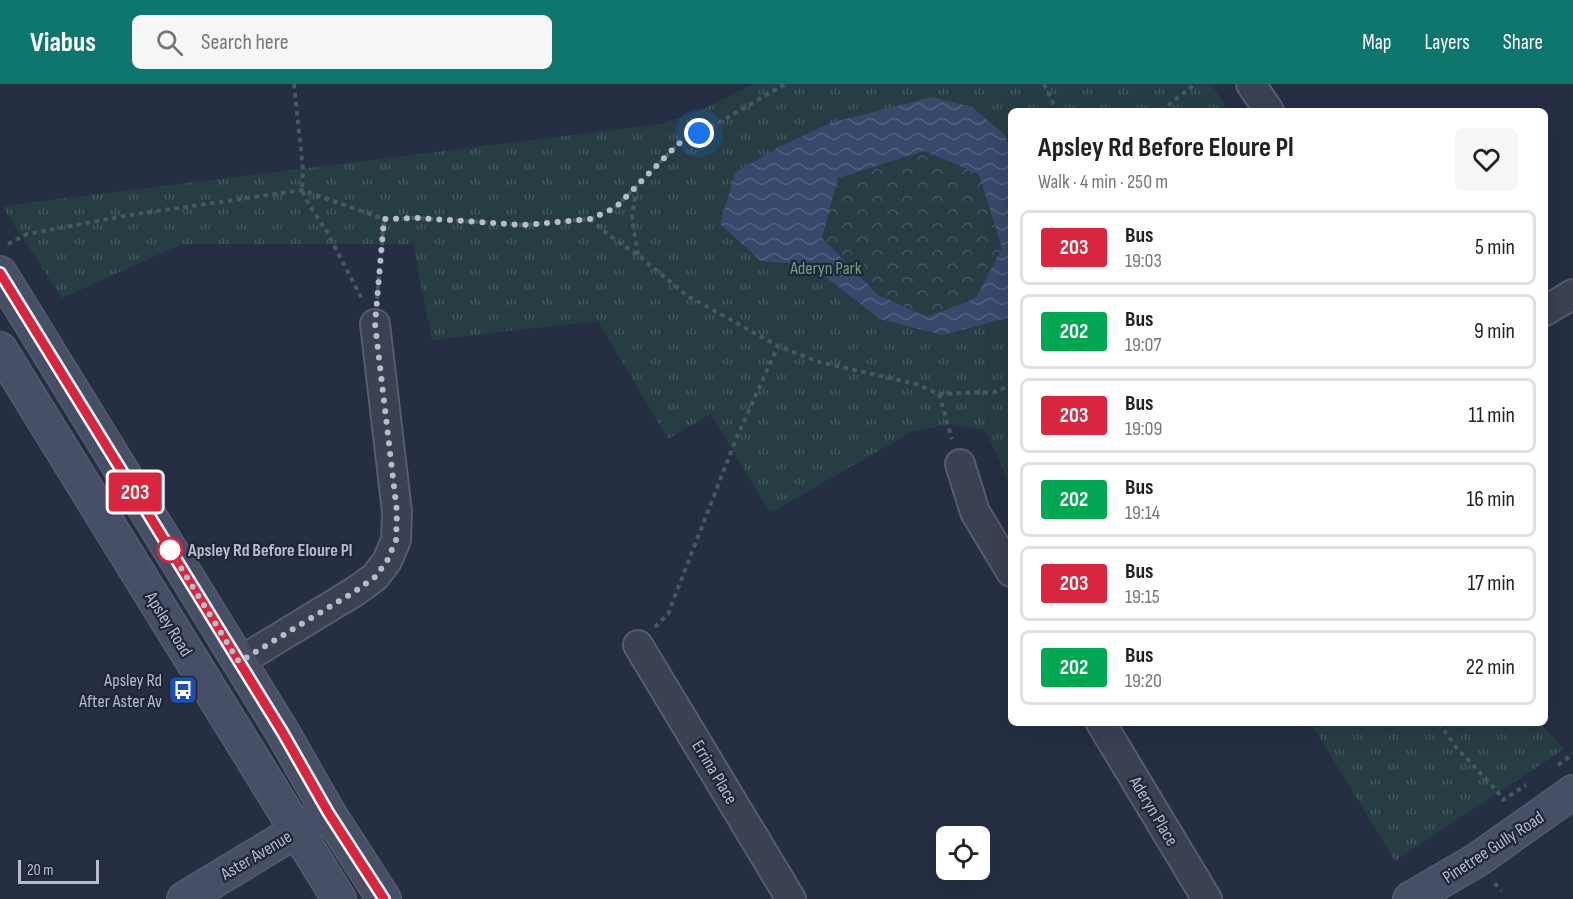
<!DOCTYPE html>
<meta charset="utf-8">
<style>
body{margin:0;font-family:"Sofia Sans Condensed",sans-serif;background:#f6f6f6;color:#222;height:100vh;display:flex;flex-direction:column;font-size:22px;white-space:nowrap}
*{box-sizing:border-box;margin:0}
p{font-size:20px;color:#767676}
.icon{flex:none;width:33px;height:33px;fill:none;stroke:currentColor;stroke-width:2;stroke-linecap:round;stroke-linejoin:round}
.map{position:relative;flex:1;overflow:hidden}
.sheet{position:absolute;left:1008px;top:24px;width:540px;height:618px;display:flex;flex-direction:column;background:#fff;border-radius:9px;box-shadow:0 6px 24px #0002}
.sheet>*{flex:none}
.badge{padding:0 12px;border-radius:4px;font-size:21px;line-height:39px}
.controls{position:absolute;left:936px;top:742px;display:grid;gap:12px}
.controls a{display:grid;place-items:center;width:54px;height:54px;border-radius:9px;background:#fff;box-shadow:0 6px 24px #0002;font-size:30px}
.scale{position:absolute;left:18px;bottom:15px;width:81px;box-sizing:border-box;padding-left:6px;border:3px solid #b6bccc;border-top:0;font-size:16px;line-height:21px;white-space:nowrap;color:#b6bccc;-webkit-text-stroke:4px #1e2638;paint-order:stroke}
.you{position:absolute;width:30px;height:30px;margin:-15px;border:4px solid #fff;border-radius:50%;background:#1a73e8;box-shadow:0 0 0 9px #1a73e833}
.map>.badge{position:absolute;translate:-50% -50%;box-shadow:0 0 0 3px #fff}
.round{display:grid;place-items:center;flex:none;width:63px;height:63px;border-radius:9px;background:#f6f6f6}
.overview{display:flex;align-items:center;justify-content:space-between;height:102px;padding:0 30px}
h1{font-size:28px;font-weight:700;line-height:45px}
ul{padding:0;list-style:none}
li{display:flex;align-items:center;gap:18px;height:75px;margin:0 12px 9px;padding:0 18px;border:3px solid #e0e0e0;border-radius:9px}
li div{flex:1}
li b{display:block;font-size:22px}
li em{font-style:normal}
li .badge{min-width:66px;font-weight:700;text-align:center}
header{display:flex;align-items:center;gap:36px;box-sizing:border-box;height:84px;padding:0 30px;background:#0f766e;color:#fff}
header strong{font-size:28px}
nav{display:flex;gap:33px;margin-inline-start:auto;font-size:21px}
.search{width:420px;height:54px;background:#f6f6f6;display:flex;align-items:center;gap:15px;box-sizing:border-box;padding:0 21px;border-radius:9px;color:#767676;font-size:22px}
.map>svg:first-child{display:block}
</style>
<header>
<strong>Viabus</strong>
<div class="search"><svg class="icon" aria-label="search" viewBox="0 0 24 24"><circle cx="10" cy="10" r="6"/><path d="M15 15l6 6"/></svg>Search here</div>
<nav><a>Map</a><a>Layers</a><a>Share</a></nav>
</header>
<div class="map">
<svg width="1573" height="815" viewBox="0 0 1573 815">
<defs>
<pattern id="grass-tufts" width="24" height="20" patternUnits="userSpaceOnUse" patternTransform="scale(1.5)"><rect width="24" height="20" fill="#273d44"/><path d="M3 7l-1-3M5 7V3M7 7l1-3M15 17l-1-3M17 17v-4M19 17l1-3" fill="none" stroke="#44575e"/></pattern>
<pattern id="forest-crowns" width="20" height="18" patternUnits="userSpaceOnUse" patternTransform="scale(1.5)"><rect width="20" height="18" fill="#273d44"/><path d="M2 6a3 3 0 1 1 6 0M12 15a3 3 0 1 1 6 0" fill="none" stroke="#44575e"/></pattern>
<pattern id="water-waves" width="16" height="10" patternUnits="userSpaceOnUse" patternTransform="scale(1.5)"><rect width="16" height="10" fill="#38486b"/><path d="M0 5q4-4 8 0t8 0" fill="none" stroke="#53607f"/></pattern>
</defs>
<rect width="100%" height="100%" fill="#252e43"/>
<g fill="url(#grass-tufts)">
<polygon points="754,0 1211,0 1227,25 1224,27 1011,27 1011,408 1003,385 985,346 952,340 913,347 770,429 711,330 668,355 598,237 432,256 413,160 182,160 62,214 2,122 660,40 699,27"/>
<polygon points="1311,639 1540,639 1564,665 1395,777"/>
</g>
<polygon fill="url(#forest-crowns)" points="924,67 979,89 1002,164 976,214 927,233 878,211 822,154 838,94"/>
<path fill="url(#water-waves)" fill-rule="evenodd" d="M932 13 972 23 1004 50 1011 67V233L942 251 880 235 810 181 761 177 720 140 735 89 777 64 830 39ZM924 67 979 90 1002 164 976 214 927 233 878 211 822 154 838 94Z"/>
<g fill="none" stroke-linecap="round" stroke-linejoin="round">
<g stroke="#545c6d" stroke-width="32">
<g id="street">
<polyline points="1251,0 1269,27"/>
<polyline points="1545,227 1573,210"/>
<polyline points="960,380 975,428 1011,488"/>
<polyline points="638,561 791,815"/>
<polyline points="239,578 354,508 375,493 387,477 396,456 397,428 375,240"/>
<polyline points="1101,639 1207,815"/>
</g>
</g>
<g stroke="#545c6d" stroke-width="36">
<g id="secondary">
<polyline points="0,189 283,649 328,728 384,815"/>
<polyline points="0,265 339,815"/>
<polyline points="184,815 316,735"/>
<polyline points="1410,815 1477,776 1573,708"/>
</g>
</g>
<g stroke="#455a60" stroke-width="4" stroke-dasharray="4.5 4.5" stroke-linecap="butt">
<polyline points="294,0 303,86 302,106 308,119 327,148 362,215"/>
<polyline points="1044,0 1057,27"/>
<polyline points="1161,27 1195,0"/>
<polyline points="636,104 632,135 638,170"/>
<polyline points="590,135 611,153 638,171 686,211 778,262 819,278 916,300 939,310 995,308 1011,301"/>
<polyline points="8,160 27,150 130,131 302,106 384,135 418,134 524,141 590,135 615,124 678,60 720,38 785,0"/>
<polyline points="377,215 384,135"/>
<polyline points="939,310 952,355"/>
<polyline points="655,543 668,530 736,355 778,262"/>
<polyline points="1439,639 1456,663 1497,707 1503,716 1526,701"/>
<polyline points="1558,681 1573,670"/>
<polyline points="1495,799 1501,807"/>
</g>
<use href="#street" stroke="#394152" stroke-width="28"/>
<use href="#secondary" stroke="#474f66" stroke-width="33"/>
</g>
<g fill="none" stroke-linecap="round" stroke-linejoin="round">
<g stroke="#fff" stroke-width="14">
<polyline id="line" points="0,189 283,649 328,728 384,815"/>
</g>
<use href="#line" stroke="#d7263d" stroke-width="9"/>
<polyline stroke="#b6bccc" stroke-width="6" stroke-dasharray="0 10.8" points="170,466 239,578 354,508 375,493 387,477 396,456 397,428 375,240 384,135 418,134 524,141 590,135 615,124 678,60 699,49"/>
</g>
<defs>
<g id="bus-square" transform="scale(1.5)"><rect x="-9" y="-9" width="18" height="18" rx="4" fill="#1a4fb4" stroke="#1e2638"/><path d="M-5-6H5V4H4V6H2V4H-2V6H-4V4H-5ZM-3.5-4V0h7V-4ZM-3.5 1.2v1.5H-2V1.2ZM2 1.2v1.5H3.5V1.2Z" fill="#fff"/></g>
</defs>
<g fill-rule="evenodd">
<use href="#bus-square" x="183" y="606"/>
</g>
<circle fill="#fff" stroke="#d7263d" stroke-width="3" cx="170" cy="466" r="12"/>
<g text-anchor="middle" stroke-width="4.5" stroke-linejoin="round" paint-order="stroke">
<g font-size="18" fill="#6c9f7d" stroke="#1e2638">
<text x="826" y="190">Aderyn Park</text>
</g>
<g font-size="18" font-weight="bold" fill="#b6bccc" stroke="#1e2638" text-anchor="start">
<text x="188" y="472">Apsley Rd Before Eloure Pl</text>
</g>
<g font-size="18" fill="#b6bccc" stroke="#1e2638">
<text transform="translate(169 540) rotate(58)" y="6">Apsley Road</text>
<text transform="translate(715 688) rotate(59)" y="6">Errina Place</text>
<text transform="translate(1154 727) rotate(59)" y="6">Aderyn Place</text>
<text transform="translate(1493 763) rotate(-33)" y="6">Pinetree Gully Road</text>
<text transform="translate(256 771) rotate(-31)" y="6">Aster Avenue</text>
</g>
<g font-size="18" fill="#b6bccc" stroke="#1e2638" text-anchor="end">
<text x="162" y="602">Apsley Rd<tspan x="162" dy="21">After Aster Av</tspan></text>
</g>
</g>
</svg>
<div class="controls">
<a><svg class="icon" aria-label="locate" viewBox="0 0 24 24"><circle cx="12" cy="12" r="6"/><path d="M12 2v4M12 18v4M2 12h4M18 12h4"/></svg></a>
</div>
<div class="scale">20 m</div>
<div class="you" style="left:699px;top:49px"></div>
<b class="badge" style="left:135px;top:408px;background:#d7263d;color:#fff">203</b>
<section class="sheet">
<div class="overview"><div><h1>Apsley Rd Before Eloure Pl</h1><p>Walk · 4 min · 250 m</p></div><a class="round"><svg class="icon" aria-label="heart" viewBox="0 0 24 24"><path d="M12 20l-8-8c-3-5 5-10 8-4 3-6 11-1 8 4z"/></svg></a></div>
<ul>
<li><span class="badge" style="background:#d7263d;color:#fff">203</span><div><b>Bus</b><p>19:03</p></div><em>5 min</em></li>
<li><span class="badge" style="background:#00a651;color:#fff">202</span><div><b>Bus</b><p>19:07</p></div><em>9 min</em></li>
<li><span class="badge" style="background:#d7263d;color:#fff">203</span><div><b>Bus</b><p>19:09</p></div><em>11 min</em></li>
<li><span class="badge" style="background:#00a651;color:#fff">202</span><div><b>Bus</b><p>19:14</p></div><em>16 min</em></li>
<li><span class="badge" style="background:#d7263d;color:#fff">203</span><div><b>Bus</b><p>19:15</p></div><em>17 min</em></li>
<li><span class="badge" style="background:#00a651;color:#fff">202</span><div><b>Bus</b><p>19:20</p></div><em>22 min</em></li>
</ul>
</section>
</div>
